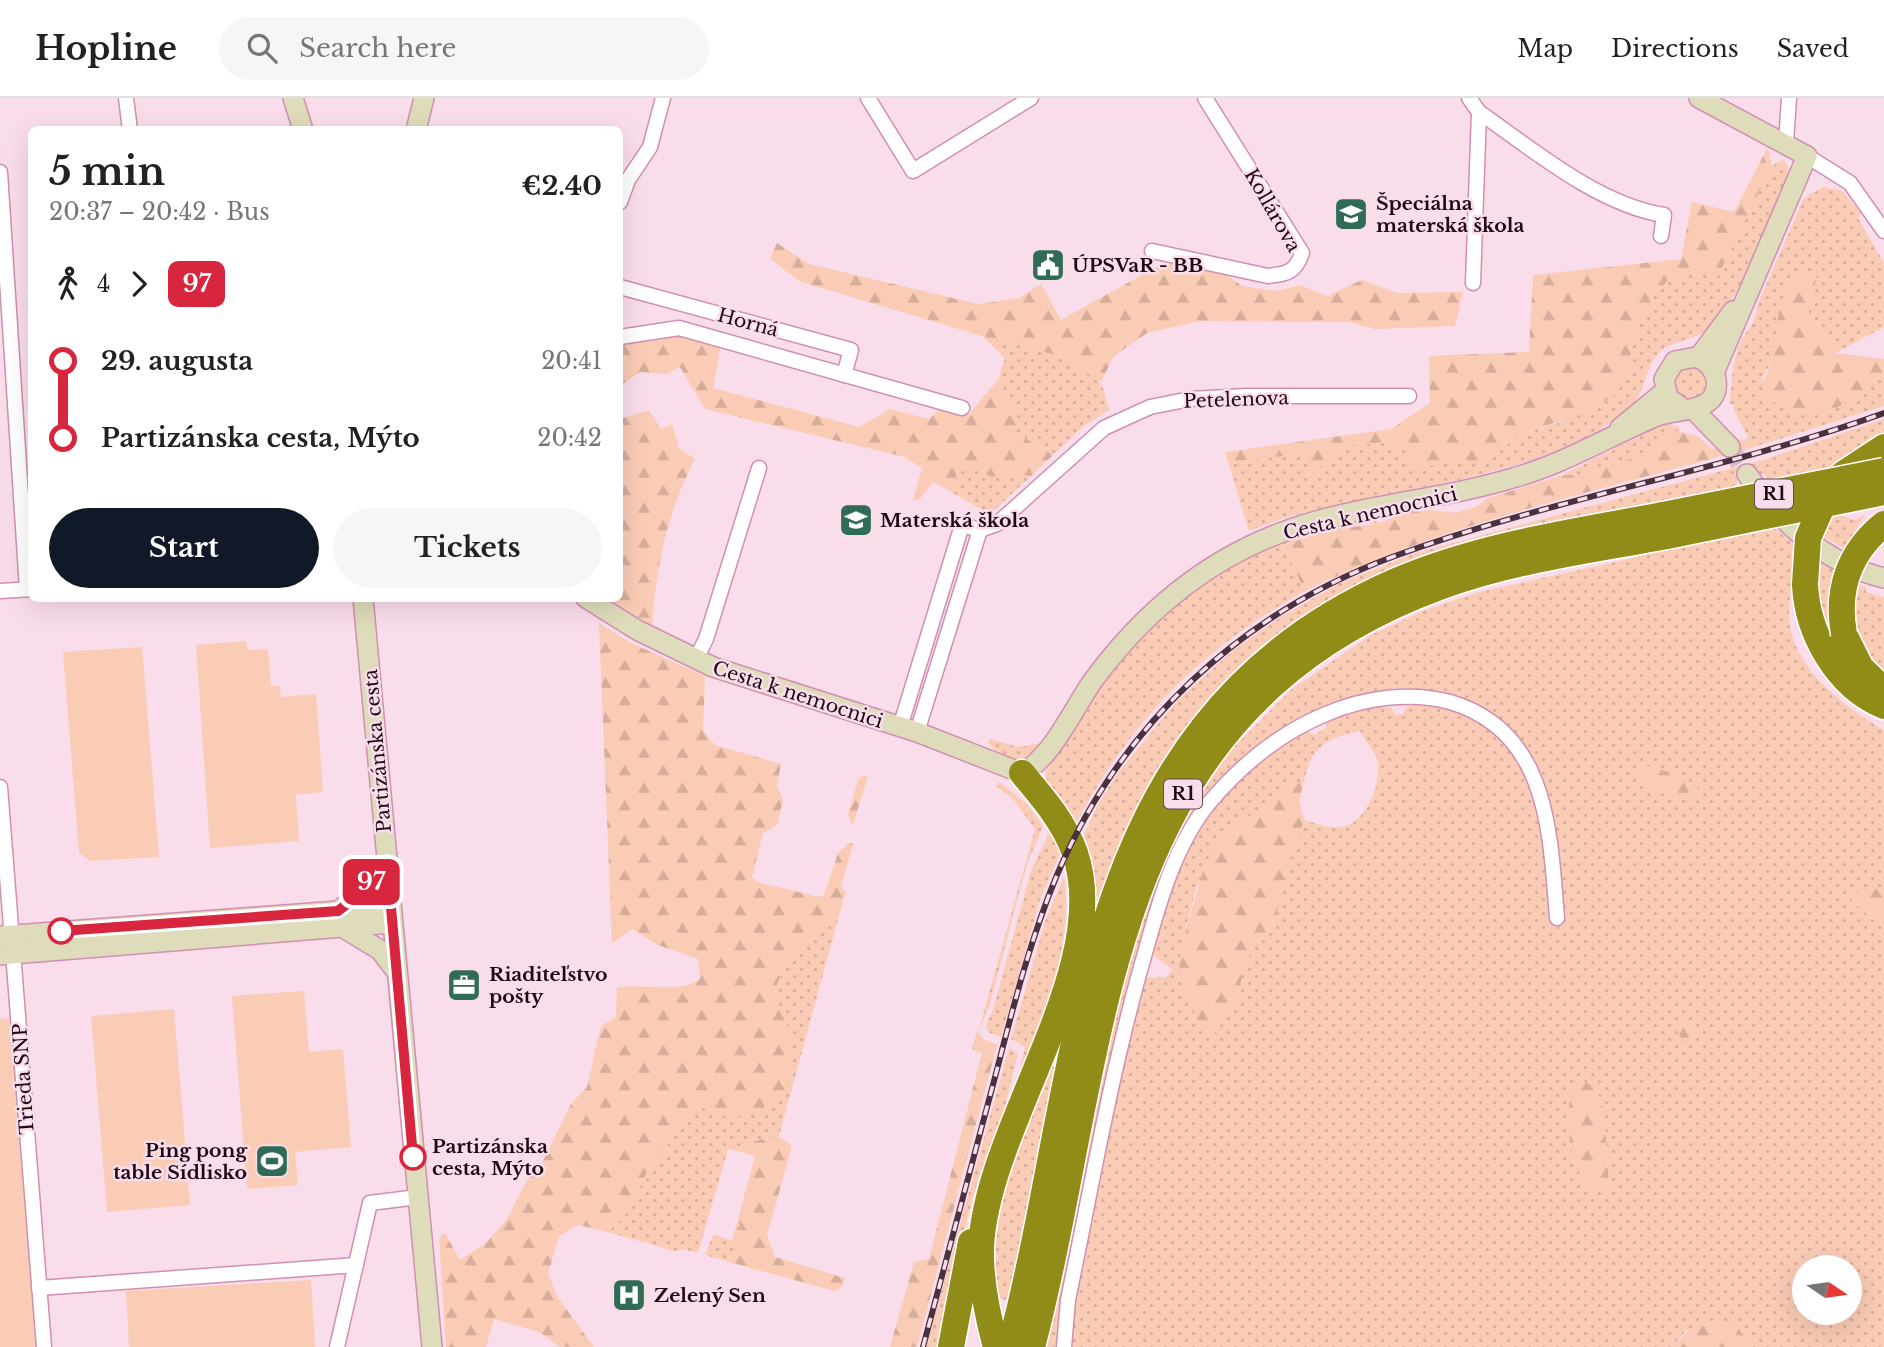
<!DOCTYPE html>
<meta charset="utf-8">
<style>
body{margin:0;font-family:"Libre Baskerville",serif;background:#f6f6f6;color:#222;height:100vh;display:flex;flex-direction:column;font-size:26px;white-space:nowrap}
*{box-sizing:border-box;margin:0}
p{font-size:23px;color:#767676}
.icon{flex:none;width:38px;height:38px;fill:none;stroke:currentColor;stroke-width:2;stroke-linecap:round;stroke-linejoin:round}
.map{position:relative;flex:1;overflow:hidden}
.side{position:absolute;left:28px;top:28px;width:595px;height:476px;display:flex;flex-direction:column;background:#fff;border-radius:10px;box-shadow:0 7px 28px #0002}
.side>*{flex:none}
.badge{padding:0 14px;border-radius:10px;font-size:24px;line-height:46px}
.needle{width:46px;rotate:103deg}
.controls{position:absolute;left:1792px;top:1157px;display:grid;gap:14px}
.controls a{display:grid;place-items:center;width:70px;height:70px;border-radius:50%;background:#fff;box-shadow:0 7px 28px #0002;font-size:35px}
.map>.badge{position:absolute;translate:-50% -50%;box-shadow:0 0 0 4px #fff}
.legs{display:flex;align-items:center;gap:10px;height:77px;padding:0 21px;font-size:23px}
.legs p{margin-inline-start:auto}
.summary{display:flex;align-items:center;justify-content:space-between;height:119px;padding:0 21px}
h1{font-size:38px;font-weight:700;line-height:52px}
.primary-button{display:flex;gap:14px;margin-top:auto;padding:14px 21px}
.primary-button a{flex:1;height:80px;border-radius:42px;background:#111827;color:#fff;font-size:28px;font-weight:700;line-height:80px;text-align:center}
.primary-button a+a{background:#f6f6f6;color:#222}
ul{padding:0 21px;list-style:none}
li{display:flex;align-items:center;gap:24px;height:77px;font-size:26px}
li i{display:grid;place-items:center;width:10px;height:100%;margin:0 9px;background:currentColor}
li i::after{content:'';width:18px;height:18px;margin:-9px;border:5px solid;border-radius:50%;background:#fff}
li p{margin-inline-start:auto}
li:first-child i{background:linear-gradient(#0000 50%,currentColor 0)}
li:last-child i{background:linear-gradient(currentColor 50%,#0000 0)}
header{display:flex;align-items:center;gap:42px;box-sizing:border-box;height:98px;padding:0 35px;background:#fff;border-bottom:2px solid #e0e0e0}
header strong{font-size:33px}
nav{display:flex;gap:38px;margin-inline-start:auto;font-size:24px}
.search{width:490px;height:63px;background:#f6f6f6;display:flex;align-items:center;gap:18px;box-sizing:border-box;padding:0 24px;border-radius:38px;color:#767676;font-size:26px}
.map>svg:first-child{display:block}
</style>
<header>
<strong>Hopline</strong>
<div class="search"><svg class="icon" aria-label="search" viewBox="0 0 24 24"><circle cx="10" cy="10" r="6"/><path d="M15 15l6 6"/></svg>Search here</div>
<nav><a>Map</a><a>Directions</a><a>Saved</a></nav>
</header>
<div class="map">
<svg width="1884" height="1249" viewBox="0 0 1884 1249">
<defs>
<pattern id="grass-dots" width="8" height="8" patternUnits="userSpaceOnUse" patternTransform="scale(1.75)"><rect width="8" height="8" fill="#facbb5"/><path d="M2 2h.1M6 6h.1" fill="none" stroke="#d6ad9b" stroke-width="1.8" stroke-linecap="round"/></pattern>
<pattern id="forest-firs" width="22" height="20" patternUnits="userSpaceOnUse" patternTransform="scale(1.75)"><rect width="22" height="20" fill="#facbb5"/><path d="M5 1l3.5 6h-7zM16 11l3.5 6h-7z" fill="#d6ad9b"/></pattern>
</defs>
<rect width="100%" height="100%" fill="#faddeb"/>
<g fill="url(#grass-dots)" fill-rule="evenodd">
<path d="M1783 61 1788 69V76C1770 119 1743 201 1708 231 1693 244 1671 241 1657 257 1644 273 1646 294 1630 309 1551 380 1399 388 1299 416 1282 420 1265 427 1249 433L1228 364 1315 355 1305 376 1311 377 1340 348 1387 344 1407 351 1466 361H1489L1521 336 1561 324 1629 277 1632 242 1654 198 1667 183 1701 171 1717 179 1772 68Z"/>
<path d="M1823 89 1842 93 1861 115 1858 120 1884 165V229L1835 255 1822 232 1808 217 1776 239 1772 263 1761 282 1838 309 1864 294 1884 272V308L1754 349 1734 313V306H1729C1732 288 1732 265 1739 248 1744 233 1758 226 1757 208L1804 100Z"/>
<path d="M982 238C1012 245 1086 259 1101 286 1105 293 1106 304 1109 312L1084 328 1053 357 1017 335 1012 305 998 282 1005 260Z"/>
<polygon points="1701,268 1709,285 1704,297 1687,303 1676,298 1671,280 1678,269"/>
<path d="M1884 321V335C1864 344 1847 355 1833 373L1770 385 1765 377 1749 373 1738 380 1735 392 1419 461C1242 531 1143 649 1091 831L1084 737 1097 708 1118 675 1177 603 1235 551 1282 518 1342 484 1416 455 1766 361Z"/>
<polygon points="1665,325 1679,329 1680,334 1671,333 1659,351 1588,375 1560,378"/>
<polygon points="964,365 992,379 1008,375 1031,378 990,416 953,395 957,376"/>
<polygon points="1865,416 1845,451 1819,436 1825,420 1840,417 1855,422"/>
<path d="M1368 420 1380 425H1366L1283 448 1305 493C1201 551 1131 622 1075 727L1045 685 1047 671C1071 633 1093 594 1121 559 1187 479 1268 439 1368 420Z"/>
<path d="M1774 429 1796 448C1794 471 1789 496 1789 519 1791 570 1845 609 1884 632V1249H1753L1737 1229 1686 1233 1672 1249H1071L1074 1191 1141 888 1147 880 1167 879 1172 871 1154 858 1153 845C1162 819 1168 792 1179 768 1205 709 1252 663 1307 632L1314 637 1326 630 1329 621 1375 606 1392 610 1394 617 1403 616 1407 608C1419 608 1433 606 1445 608 1523 628 1541 710 1548 779 1549 797 1545 815 1557 830L1563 814 1552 714 1541 674 1525 647 1506 627 1476 605 1440 593 1395 590 1351 600 1312 615 1206 703 1156 804 1057 1249H1043L1133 834 1185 714 1228 655 1292 591 1371 537 1425 512 1479 494 1638 459V455ZM1360 633C1365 642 1374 652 1377 662 1383 683 1366 726 1342 729 1330 731 1315 725 1304 722L1294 755 1285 767 1284 789 1275 822 1255 847 1243 871 1178 879 1182 846 1196 790 1227 734 1272 702 1285 689 1304 683C1312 648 1326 640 1360 633ZM1596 991 1604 1014 1609 1085 1574 1064 1570 1033 1571 1002ZM1804 1169H1850V1214H1804Z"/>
<path d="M1815 459 1834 470C1827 501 1831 526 1838 557L1818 505Z"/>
<path d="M1856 486 1866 489V494L1884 499V581C1853 545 1851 533 1856 486Z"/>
<path d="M990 641 1018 649 1043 645 1028 663C1011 666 1000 657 988 645Z"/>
<polygon points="999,684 1028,707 1043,728 1026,769 989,909 978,935 1035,731 1013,701 996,688"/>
<polygon points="1050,733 1061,754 1041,799 1001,939 988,934 986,927 993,912 1031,773"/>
<path d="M1064 778C1075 852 1042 915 1017 984L1025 949 1011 941 1045 824Z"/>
<polygon points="838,821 779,1038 750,1044 744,1055 728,1051 698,1155 684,1151 674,1153 608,1134 624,1119 649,1071 698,1007 731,1020 759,1014 791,936 774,896 787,862"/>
<path d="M1074 888 1015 1169 1006 1202 998 1200C982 1101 1041 980 1074 888Z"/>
<polygon points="1009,950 1018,955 1002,1021 978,1081 962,1141 942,1249 926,1249"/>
<polygon points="739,1118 740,1136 729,1164 705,1157 713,1137 732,1142"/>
</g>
<g fill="url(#forest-firs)">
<polygon points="1768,49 1772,68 1717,180 1701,171 1667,183 1654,198 1632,242 1629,277 1615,297 1590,313 1521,336 1489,361 1419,369 1407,365 1406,351 1387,344 1340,348 1312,377 1305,376 1314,355 1228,364 1225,354 1391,331 1430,305 1429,258 1529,254 1533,177 1681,161 1692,104 1734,114"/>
<polygon points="777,145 809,166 978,206 1019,200 1041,186 1061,222 1167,163 1222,174 1242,188 1276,193 1300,187 1327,198 1362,182 1397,195 1463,194 1455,228 1376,231 1349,224 1200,223 1147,235 1114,258 1101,284 1060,258 982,238 801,184 770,161"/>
<path d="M1803 174 1817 177 1808 217 1822 232 1835 255 1884 261V272L1864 294 1838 309 1808 318 1763 300C1761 276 1769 278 1773 259 1779 227 1774 195 1803 174Z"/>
<polygon points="670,233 721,246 713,290 859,329 890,311 929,321 939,312 968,317 998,282 1012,305 1017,335 1053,357 1031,378 1008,375 992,379 964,366 957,376 953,395 933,384 920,401 913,402 922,370 905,359 705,311 680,269 666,276 640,274 620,288 620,245"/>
<path d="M649 312 661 331 672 326 679 350 695 361C667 414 655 472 652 531L601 501 620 500V321Z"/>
<path d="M1672 332 1697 338 1712 351 1749 340 1754 349C1604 392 1446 424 1305 493L1283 448 1322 434 1380 425 1403 415 1430 412 1454 415 1476 409 1488 400 1560 378 1588 375 1658 351Z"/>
<path d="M599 525 631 545 705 578 703 633 715 647 781 666 777 688 783 702 777 727 763 735 752 779 758 784 818 799 824 797 838 755 849 745 853 746 841 789 846 794 838 821 787 862 774 895 791 936 792 967 787 990 759 1014 731 1020 698 1007 649 1071 624 1119 608 1134 578 1127 559 1138 548 1176 558 1200 594 1249H560L539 1234 494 1221 486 1249H446L439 1139 445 1135 460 1162 486 1145 507 1121 526 1084 543 1063 571 1006 587 989 601 928 616 919 617 890C644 884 677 897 700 881L698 861 658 847 632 831 612 845Z"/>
<path d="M1638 667C1660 670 1679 676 1698 689L1700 699 1696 704 1661 695 1637 679 1635 670Z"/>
<polygon points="863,678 868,678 853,727 848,717 858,682"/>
<polygon points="1304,683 1299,703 1304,722 1294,755 1285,767 1284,789 1275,822 1255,847 1243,871 1238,902 1213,938 1202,932 1178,879 1182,846 1206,763 1227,734 1272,702 1285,689"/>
<polygon points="1871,790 1884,793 1884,826 1873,822 1851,802 1859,793"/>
<circle cx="1689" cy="934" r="10"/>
<polygon points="977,932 983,941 997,947 917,1249 890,1249 914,1164 929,1161 982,955 972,951"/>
<path d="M1578 979 1596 991 1604 1014 1609 1085 1607 1093 1592 1091C1585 1083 1577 1073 1574 1063 1567 1040 1565 999 1578 979Z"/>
<polygon points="779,1038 792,1048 767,1137 775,1159 845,1180 841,1190 834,1193 729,1164 740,1136 739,1118 755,1058 744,1055 750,1044"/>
<polygon points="1719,1223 1737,1229 1753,1249 1672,1249 1698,1224"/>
</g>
<g fill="#facbb5">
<polygon points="246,543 247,552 268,551 271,588 280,588 281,599 316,596 323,694 296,697 299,743 210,750 196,547"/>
<polygon points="142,549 159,759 90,763 79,755 63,554"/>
<polygon points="304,893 309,954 343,951 351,1049 295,1054 298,1087 247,1091 232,898"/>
<polygon points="174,911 190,1107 107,1114 91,918"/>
<polygon points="14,920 41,1249 0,1249 0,921"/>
<polygon points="311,1182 315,1249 129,1249 126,1193"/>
</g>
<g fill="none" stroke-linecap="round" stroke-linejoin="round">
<polyline stroke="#d9bdcb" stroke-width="19" stroke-dasharray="19 10" stroke-linecap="butt" points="1730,349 1747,376"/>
<g stroke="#d18fb2" stroke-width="17">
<g id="street">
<polyline points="126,0 130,32"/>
<polyline points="868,0 913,73 1031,0"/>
<path d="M1469 0 1479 14C1533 52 1599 107 1664 117L1661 138"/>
<polyline points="1786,45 1789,0"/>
<polyline points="1807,58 1850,85 1884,133"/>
<polyline points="0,74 27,491"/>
<polyline points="620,104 628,82 650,49 663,0"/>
<path d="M1152 153 1268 178C1287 176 1296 174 1302 155L1205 0"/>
<polyline points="1473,185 1479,14"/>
<polyline points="620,189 851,252 844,277"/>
<polyline points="620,239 679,230 962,310"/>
<polyline points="0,493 32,491"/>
<polyline points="696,561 706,541 759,370"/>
<polyline points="900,629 962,427 980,432 997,426 1104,330 1150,309 1190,301 1247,298 1409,298"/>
<polyline points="917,634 980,432"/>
<polyline points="0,689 44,1249"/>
<polyline points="39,1190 356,1167"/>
<polyline points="337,1249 370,1105 418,1099"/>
<path d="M1064 1249 1068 1202C1092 1086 1112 969 1145 855 1159 804 1175 747 1209 705 1241 667 1280 635 1326 616 1363 600 1410 593 1450 604 1549 633 1550 735 1557 820"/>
</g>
</g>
<g stroke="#d18fb2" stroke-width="22">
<g id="secondary">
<polyline points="293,0 303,32"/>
<polyline points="1699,0 1807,58 1714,275"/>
<polyline points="416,32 424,0"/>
<polyline points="1698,260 1733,213"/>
<polyline points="1693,311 1730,349"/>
<polyline points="1620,330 1665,293"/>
<path d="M1747 376C1778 424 1827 466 1884 480"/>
<polyline points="363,500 432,1249"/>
<path d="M586 500 637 532 713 569 917 634 1022 675C1050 662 1074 610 1092 584 1141 517 1201 465 1280 435 1355 406 1439 403 1516 379 1566 365 1609 338 1657 318 1677 310 1721 316 1716 281 1714 270 1706 263 1696 259L1675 263 1664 281 1668 300 1684 311"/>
<polyline points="338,813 362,794 387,764"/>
<polyline points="342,829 380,852 396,873"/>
<polyline points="0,838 391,809"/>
<polyline points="0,857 392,825"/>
</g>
</g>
<g stroke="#fff" stroke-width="29">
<g id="highway">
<polyline points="1843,376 1884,349"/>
<path d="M1805 486C1807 535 1837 589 1884 608"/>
<polyline points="1844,536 1861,570 1884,592"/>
<polyline points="951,1249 971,1144"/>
<path d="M996 1249C987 1216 980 1183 981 1149 987 1027 1114 870 1075 755 1064 724 1043 700 1022 675"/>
<path d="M1010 1249C1087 959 1071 626 1394 484 1479 447 1573 434 1663 417"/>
<path d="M1032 1249C1111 947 1091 616 1442 488 1514 462 1592 452 1667 438"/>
</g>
</g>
<use href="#street" stroke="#fff" stroke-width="14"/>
<use href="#secondary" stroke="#dedcba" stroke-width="19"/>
<use href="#highway" stroke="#918b18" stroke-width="26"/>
<g stroke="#4a313f" stroke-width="6">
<path id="rail" d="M923 1249C947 1160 970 1072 994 983 1012 914 1029 844 1057 777 1120 628 1240 516 1392 459 1552 400 1723 373 1884 315"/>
</g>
<use href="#rail" stroke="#faddeb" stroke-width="3.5" stroke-dasharray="10" stroke-linecap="butt"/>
<g stroke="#fff" stroke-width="29" stroke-linecap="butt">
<g id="highway-bridge">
<polyline points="1663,417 1884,373"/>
<polyline points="1667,438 1884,394"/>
<polyline points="1805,486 1808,440 1827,397"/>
<path d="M1844 536C1836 492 1849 454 1884 426"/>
</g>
</g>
<use href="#highway-bridge" stroke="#918b18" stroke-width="26"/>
</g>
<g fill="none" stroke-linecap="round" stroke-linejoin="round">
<g stroke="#fff" stroke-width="16">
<polyline id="line-1" points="61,833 338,813 362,794 387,764 413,1059"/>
</g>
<use href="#line-1" stroke="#d7263d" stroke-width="10"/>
</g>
<defs>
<g id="school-square" transform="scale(1.75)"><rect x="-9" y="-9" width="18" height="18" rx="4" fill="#306b55" stroke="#faddeb"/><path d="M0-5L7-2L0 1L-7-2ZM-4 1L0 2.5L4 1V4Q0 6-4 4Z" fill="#fff"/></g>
<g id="civic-square" transform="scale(1.75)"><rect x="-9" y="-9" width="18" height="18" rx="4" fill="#306b55" stroke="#faddeb"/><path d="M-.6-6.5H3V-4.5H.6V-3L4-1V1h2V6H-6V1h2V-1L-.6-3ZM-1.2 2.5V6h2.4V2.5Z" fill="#fff"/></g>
<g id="office-square" transform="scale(1.75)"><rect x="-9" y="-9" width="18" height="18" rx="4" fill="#306b55" stroke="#faddeb"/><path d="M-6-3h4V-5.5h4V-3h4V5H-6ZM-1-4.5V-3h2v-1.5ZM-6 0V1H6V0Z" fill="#fff"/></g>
<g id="stadium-square" transform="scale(1.75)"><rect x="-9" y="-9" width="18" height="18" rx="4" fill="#306b55" stroke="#faddeb"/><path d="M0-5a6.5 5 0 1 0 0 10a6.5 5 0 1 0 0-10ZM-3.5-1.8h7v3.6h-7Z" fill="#fff"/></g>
<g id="hospital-square" transform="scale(1.75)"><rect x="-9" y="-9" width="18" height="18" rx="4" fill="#306b55" stroke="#faddeb"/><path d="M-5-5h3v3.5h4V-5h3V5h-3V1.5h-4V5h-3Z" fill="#fff"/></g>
</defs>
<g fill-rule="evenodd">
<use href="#school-square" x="1351" y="116"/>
<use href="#civic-square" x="1048" y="167"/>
<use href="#school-square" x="856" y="422"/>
<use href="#office-square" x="464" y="887"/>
<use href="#stadium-square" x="272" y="1063"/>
<use href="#hospital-square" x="629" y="1197"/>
</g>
<g fill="#fff" stroke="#d7263d" stroke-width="3.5">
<circle cx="61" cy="833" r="12"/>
<circle cx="413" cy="1059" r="12"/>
</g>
<g text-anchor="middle" stroke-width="5" stroke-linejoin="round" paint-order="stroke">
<g fill="#faddeb" stroke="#614856" stroke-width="2">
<rect x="1755" y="381.5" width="38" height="29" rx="5"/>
<rect x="1164" y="681.5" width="38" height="29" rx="5"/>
</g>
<g font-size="18" font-weight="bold" fill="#200816">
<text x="1774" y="402">R1</text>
<text x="1183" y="702">R1</text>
</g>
<g font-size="19" font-weight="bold" fill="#200816" stroke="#faddeb" text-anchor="start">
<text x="1376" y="112">Špeciálna<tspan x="1376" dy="22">materská škola</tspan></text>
<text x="1072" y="174">ÚPSVaR - BB</text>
<text x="880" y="429">Materská škola</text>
<text x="489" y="883">Riaditeľstvo<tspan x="489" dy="22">pošty</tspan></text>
<text x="247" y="1059" text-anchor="end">Ping pong<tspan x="247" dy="22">table Sídlisko</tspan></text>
<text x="654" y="1204">Zelený Sen</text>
</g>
<g font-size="19" fill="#200816" stroke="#faddeb">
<text transform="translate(1273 112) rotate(60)" y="7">Kollárova</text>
<text transform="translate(748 224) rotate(15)" y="7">Horná</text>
<text transform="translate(1236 301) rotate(-2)" y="7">Petelenova</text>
<text transform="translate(1370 415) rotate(-13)" y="7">Cesta k nemocnici</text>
<text transform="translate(798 596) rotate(18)" y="7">Cesta k nemocnici</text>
<text transform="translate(377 653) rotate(-95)" y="7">Partizánska cesta</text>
<text transform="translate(23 981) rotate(-94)" y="7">Trieda SNP</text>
</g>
<g font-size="19" font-weight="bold" fill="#200816" stroke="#faddeb" text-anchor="start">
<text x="432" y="1055">Partizánska<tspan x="432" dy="22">cesta, Mýto</tspan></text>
</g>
</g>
</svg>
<div class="controls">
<a><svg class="needle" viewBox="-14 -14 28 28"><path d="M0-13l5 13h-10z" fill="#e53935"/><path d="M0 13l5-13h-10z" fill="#767676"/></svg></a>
</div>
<b class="badge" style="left:371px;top:784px;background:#d7263d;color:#fff">97</b>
<section class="side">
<div class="summary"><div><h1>5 min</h1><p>20:37 – 20:42 · Bus</p></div><b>€2.40</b></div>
<div class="legs"><svg class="icon" aria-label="walk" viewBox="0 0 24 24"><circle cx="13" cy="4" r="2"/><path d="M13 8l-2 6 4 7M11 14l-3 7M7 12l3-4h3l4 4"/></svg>4<svg class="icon" aria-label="forward" viewBox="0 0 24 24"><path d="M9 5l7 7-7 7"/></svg><b class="badge" style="background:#d7263d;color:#fff">97</b></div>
<ul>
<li><i style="color:#d7263d"></i><b>29. augusta</b><p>20:41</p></li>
<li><i style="color:#d7263d"></i><b>Partizánska cesta, Mýto</b><p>20:42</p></li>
</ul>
<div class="primary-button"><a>Start</a><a>Tickets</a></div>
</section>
</div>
